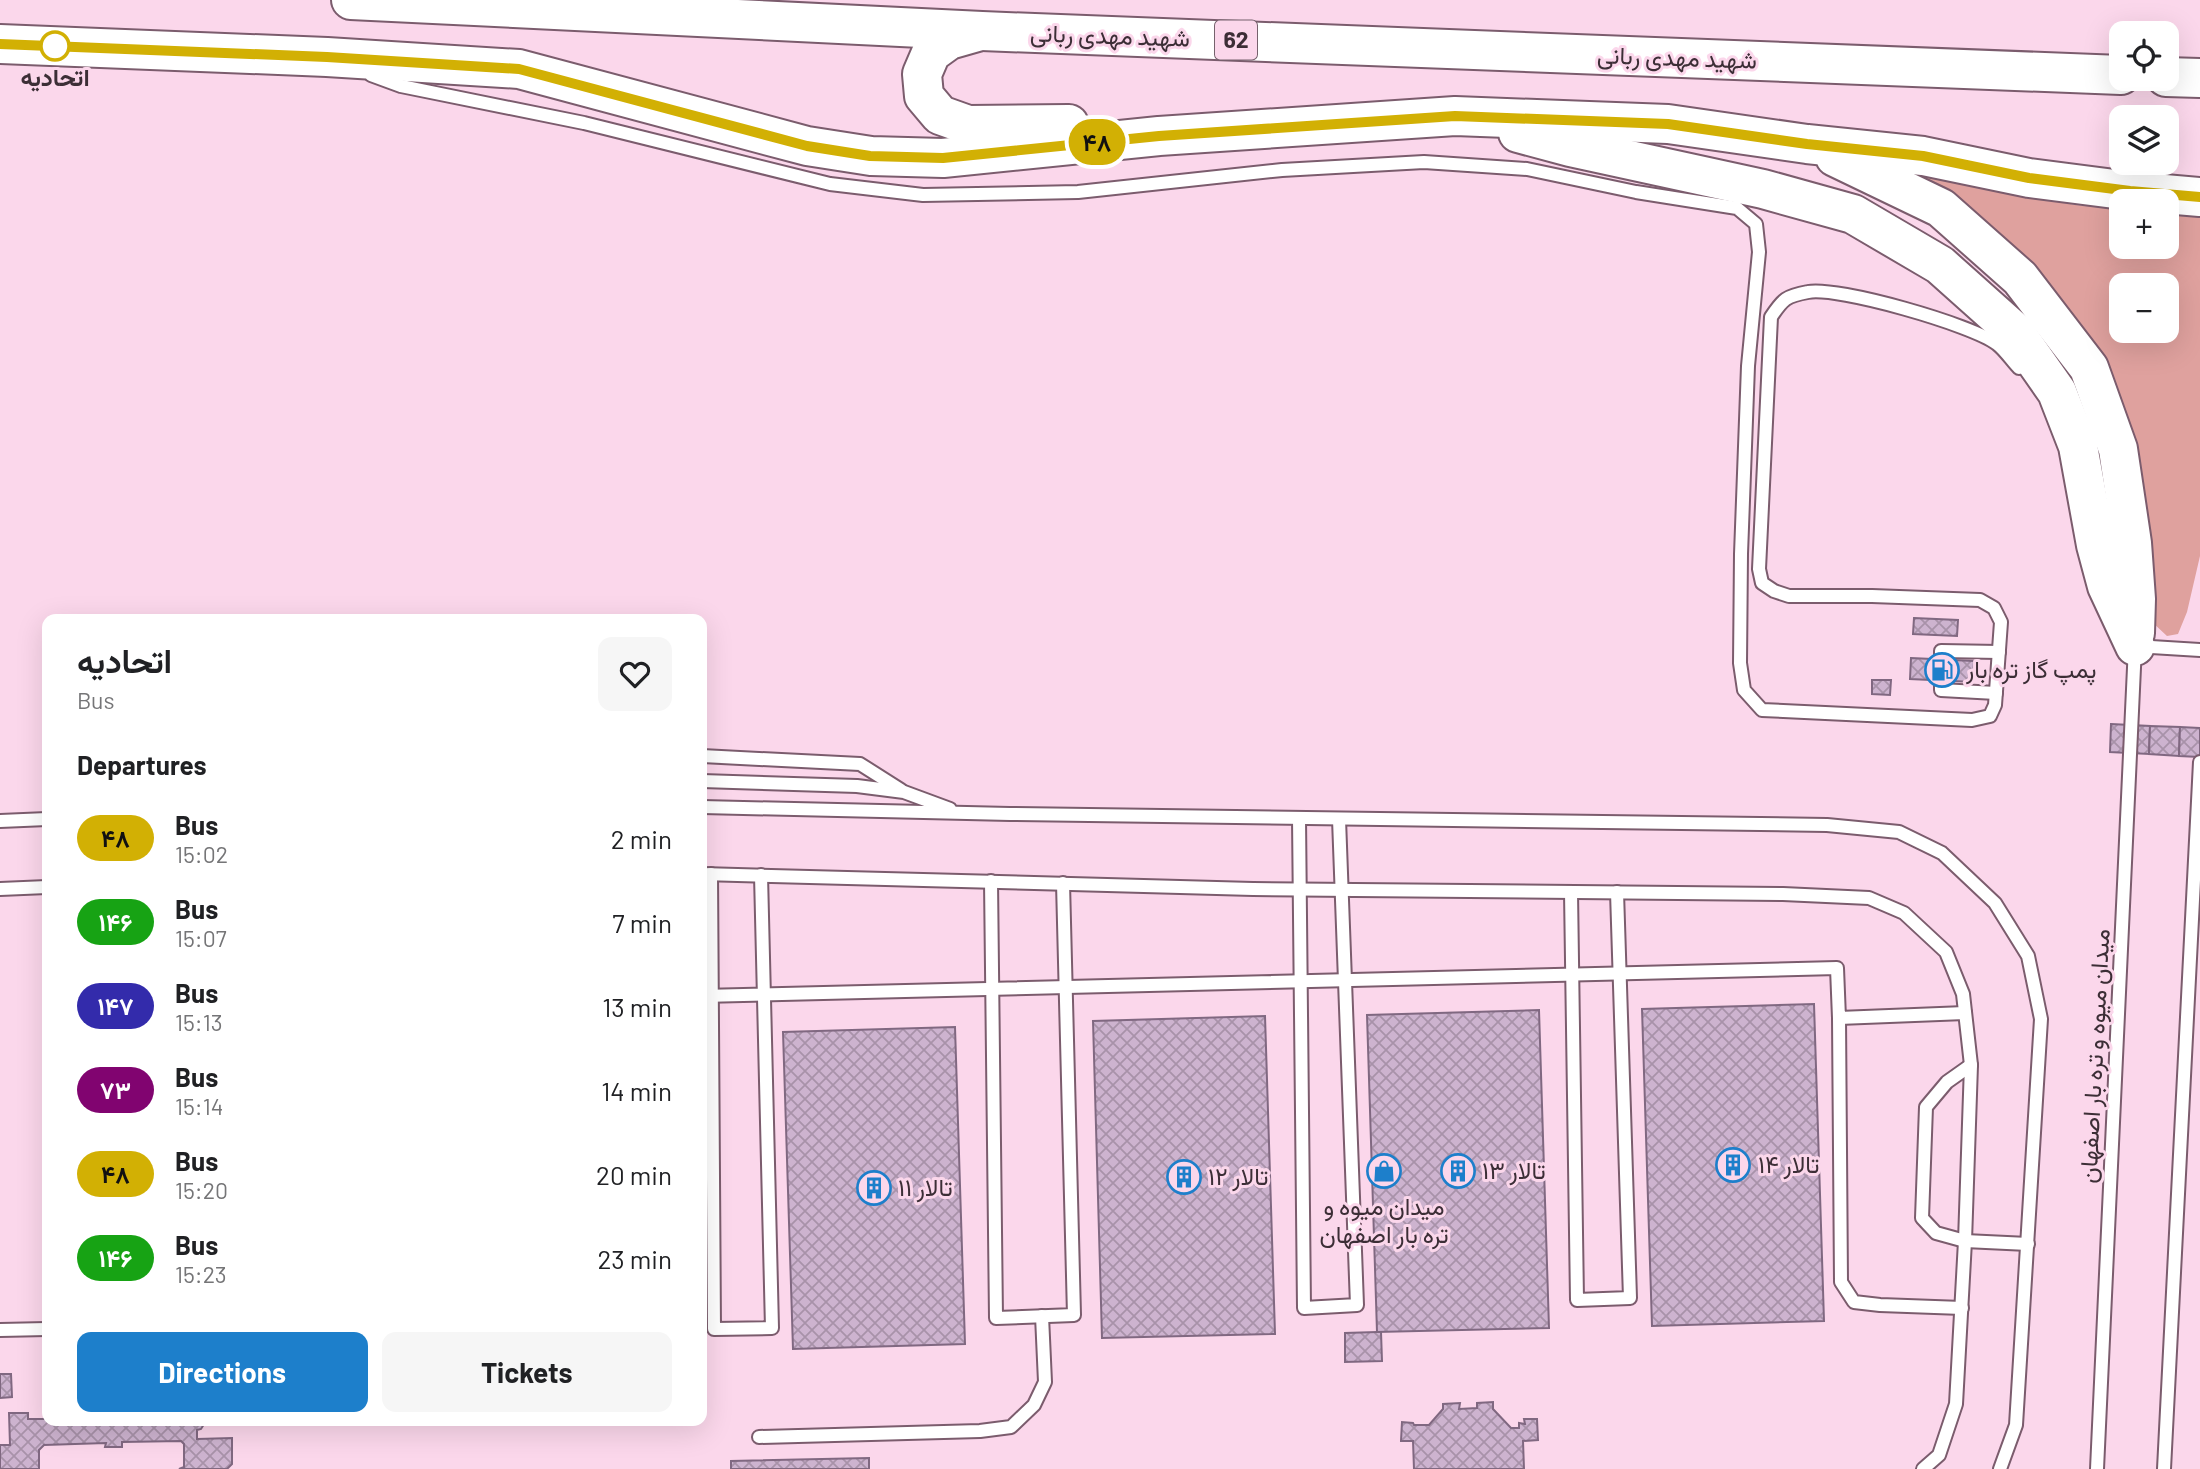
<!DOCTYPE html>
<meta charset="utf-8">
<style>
body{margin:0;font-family:Barlow,Vazirmatn,sans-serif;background:#f6f6f6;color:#202124;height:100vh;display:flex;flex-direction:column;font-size:26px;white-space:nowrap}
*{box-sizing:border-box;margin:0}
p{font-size:23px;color:#757577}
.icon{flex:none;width:38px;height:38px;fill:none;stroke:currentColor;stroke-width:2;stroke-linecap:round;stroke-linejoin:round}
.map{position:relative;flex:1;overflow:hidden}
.drawer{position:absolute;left:42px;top:614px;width:665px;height:812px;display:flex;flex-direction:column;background:#fff;border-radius:14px;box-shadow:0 7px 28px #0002}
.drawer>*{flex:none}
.badge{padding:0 14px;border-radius:23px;font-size:24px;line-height:46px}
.fabs{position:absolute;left:2109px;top:21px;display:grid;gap:14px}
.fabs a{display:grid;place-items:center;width:70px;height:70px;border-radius:14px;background:#fff;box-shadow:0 7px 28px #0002;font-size:35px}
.map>.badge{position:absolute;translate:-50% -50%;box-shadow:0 0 0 4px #fff}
h2{padding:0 35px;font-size:26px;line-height:63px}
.round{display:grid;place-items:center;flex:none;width:74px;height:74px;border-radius:14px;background:#f6f6f6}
.summary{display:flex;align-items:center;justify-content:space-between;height:119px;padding:0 35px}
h1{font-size:33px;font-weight:700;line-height:52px}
.primary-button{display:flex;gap:14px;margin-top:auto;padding:14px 35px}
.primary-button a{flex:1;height:80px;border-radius:14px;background:#1d7fcb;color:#fff;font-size:28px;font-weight:700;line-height:80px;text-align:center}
.primary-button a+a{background:#f6f6f6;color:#202124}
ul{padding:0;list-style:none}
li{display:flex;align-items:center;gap:21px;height:84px;padding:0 35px}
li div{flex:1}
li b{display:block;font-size:26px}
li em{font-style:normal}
li .badge{min-width:77px;font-weight:700;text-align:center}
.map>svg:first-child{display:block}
</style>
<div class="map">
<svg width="2200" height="1469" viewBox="0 0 2200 1469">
<defs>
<pattern id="building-cross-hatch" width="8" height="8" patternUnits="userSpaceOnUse" patternTransform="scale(1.75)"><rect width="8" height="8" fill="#cdb3cf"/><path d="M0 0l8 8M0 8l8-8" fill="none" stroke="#a892a9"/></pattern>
</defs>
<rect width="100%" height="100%" fill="#fbd7eb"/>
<path fill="#dfa19e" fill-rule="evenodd" d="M1915 174 2076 205 2121 208V247H2166L2167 211 2200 213V556L2187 612 2178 634 2167 636 2152 622 2150 534 2128 423 2029 262 1989 224ZM2121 285H2166V331H2121Z"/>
<g fill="url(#building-cross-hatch)" stroke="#806881" stroke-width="2">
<polygon points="1914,618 1958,620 1957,636 1913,634"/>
<polygon points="1911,658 1974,661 1973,682 1910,679"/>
<polygon points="1872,680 1891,680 1890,695 1872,694"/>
<polygon points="2111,724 2150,726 2149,754 2110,752"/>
<polygon points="2150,726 2180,727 2179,756 2149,754"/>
<polygon points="2180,727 2200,728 2200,757 2179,756"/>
<polygon points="1814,1004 1824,1321 1652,1326 1642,1009"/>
<polygon points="1539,1010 1549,1328 1377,1332 1367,1015"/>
<polygon points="1265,1016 1275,1334 1102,1338 1093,1021"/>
<polygon points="955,1027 965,1344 793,1349 783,1032"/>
<polygon points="1377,1332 1381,1332 1382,1361 1345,1362 1345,1333"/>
<polygon points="0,1374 11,1374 12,1397 0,1398"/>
<polygon points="1493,1402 1493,1409 1511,1428 1519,1428 1519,1423 1525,1424 1524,1419 1537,1419 1538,1440 1523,1441 1524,1469 1414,1469 1413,1441 1401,1441 1402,1422 1413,1423 1414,1425 1429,1425 1443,1409 1443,1404 1460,1403 1459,1409 1477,1408 1477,1403"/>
<polygon points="9,1413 28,1413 28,1419 47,1419 47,1421 206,1421 201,1429 197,1430 197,1439 232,1438 232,1464 227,1469 179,1469 184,1467 184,1444 181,1441 122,1442 122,1447 105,1447 106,1443 44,1445 39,1450 39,1469 0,1469 0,1445 10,1445"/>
<polygon points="869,1458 869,1469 731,1469 731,1461"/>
</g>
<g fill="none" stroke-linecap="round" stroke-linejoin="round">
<g stroke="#7b5c6d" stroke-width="16">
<g id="service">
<path d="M371 75 401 86 584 123 830 184 923 195 1078 192 1282 170 1424 162 1527 169 1636 192 1737 208 1756 224 1759 252 1748 366 1741 554 1740 663 1744 690 1762 710 1972 720 1990 716 1995 705 2001 622 1994 608 1980 600 1872 596H1789L1774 591 1762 583 1759 569 1771 317C1783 299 1786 296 1808 292 1837 286 1973 325 1997 344 2005 350 2012 361 2019 368"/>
<polyline points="1996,693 1941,690 1941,651 1999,652"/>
<polyline points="702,756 860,764 901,790"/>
<polyline points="702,781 857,786 904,792 950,809"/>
<polyline points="702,807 1010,814 1827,825 1899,832 1942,853 1995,903 2028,956 2041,1019 2016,1425 2000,1469"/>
<polyline points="1299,818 1304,1308 1357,1305 1339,819"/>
<polyline points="0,821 47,819"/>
<polyline points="702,874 1253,889 1783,894 1869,898 1904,913 1946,952 1963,994 1971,1065 1965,1241 1956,1404 1939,1455 1923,1469"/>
<polyline points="711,874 714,1329 772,1328 761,875"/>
<polyline points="991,881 996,1318 1074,1315 1063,883"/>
<polyline points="0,889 47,887"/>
<polyline points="1571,892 1577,1300 1630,1298 1617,892"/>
<polyline points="702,996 1837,968 1839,1018 1965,1013"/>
<polyline points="1839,1018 1841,1282 1854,1302 1880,1305 1962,1308"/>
<polyline points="1971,1065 1947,1082 1926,1107 1922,1218 1936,1233 1965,1241 2028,1244"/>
<polyline points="0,1330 47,1329"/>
<polyline points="759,1437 980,1431 1011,1427 1034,1405 1045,1382 1042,1316"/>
<polyline points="2097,1469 2135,646 2200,650"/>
<polyline points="2164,1469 2200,762"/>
</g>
</g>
<g stroke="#7b5c6d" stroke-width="42">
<g id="trunk">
<polyline points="351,0 982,31 2121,75"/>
<polyline points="977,32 949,40 931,53 922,74 924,96 940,115 968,125 1069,124"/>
<polyline points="0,44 327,57 519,69 807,146 871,156 943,158 1159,136 1455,116 1668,124 1807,144 1923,156 2029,178 2130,191 2200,197"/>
<polyline points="2166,77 2200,78"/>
<polyline points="1518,133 1570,147 1763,189 1853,214 1940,265 2015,332 2057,392 2078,446 2096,545 2107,586 2135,646"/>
<polyline points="1835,157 1941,208 2020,278 2089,368 2118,449 2132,543 2136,599 2135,633"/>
</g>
</g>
<use href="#service" stroke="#fff" stroke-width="12"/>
<use href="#trunk" stroke="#fff" stroke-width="38"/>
</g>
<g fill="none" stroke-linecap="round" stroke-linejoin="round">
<g stroke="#fff" stroke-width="16">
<polyline id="line" points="0,44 327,57 519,69 807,146 870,156 943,158 1159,136 1455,116 1668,124 1807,144 1923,156 2029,178 2130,191 2200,197"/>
</g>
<use href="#line" stroke="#d2b004" stroke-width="10"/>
</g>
<defs>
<g id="fuel-ring" transform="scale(1.75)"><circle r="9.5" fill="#fbd7eb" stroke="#1d7fcb" stroke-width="1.5"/><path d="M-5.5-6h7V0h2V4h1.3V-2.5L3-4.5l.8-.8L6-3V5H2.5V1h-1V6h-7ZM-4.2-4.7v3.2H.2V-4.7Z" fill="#1d7fcb"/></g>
<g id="building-ring" transform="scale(1.75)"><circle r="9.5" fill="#fbd7eb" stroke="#1d7fcb" stroke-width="1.5"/><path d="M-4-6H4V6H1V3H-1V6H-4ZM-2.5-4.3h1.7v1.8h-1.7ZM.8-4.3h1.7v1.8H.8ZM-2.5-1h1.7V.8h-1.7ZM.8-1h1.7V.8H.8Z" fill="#1d7fcb"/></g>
<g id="shop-ring" transform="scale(1.75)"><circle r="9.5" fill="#fbd7eb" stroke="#1d7fcb" stroke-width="1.5"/><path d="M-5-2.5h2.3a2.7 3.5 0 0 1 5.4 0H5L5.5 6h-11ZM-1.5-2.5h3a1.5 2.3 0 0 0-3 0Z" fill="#1d7fcb"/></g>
</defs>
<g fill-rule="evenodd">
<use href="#fuel-ring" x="1942" y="670"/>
<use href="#building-ring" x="1733" y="1165"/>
<use href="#shop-ring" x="1384" y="1171"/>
<use href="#building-ring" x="1458" y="1171"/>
<use href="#building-ring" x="1184" y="1177"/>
<use href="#building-ring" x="874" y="1188"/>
</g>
<circle fill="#fff" stroke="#d2b004" stroke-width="3.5" cx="55" cy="46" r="14"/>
<g text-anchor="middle" stroke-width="6" stroke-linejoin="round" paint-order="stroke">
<rect fill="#fbd7eb" stroke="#75616c" stroke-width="2" x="1215" y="20.5" width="42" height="39" rx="5"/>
<g font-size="23" font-weight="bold" fill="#3c2e36">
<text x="1236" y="48">62</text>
</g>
<g font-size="24" fill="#3c2e36" stroke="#fbd7eb">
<text transform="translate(1110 36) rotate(2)" y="8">شهید مهدی ربانی</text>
<text transform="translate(1677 58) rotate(2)" y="8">شهید مهدی ربانی</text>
<text transform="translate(2095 1056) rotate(-87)" y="8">میدان میوه و تره بار اصفهان</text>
</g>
<g font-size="24" font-weight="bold" fill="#3c2e36" stroke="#fbd7eb">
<text x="55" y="86">اتحادیه</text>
</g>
<g font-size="24" fill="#3c2e36" stroke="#fbd7eb" text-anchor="start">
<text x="1966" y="678">پمپ گاز تره بار</text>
<text x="1758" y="1173">تالار ۱۴</text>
<text x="1482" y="1179">تالار ۱۳</text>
<text x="1208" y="1185">تالار ۱۲</text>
<text x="898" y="1196">تالار ۱۱</text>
<text x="1384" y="1215" text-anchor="middle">میدان میوه و<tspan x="1384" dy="28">تره بار اصفهان</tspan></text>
</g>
</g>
</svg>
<div class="fabs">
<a><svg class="icon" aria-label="locate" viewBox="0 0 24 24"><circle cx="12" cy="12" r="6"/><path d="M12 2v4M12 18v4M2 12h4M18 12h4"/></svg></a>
<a><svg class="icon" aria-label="layers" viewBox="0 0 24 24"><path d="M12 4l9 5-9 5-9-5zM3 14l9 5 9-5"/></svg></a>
<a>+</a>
<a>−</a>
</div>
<b class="badge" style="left:1097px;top:142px;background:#d2b004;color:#111">۴۸</b>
<section class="drawer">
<div class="summary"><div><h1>اتحادیه</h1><p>Bus</p></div><a class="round"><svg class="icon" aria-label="heart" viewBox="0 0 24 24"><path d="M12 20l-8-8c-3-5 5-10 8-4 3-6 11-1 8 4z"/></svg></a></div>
<h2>Departures</h2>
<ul>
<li><span class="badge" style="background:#d2b004;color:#111">۴۸</span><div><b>Bus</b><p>15:02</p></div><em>2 min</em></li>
<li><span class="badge" style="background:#17a314;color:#fff">۱۴۶</span><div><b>Bus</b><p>15:07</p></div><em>7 min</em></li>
<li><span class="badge" style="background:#332bab;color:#fff">۱۴۷</span><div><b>Bus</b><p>15:13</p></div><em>13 min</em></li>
<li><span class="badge" style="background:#810470;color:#fff">۷۳</span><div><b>Bus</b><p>15:14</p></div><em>14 min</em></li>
<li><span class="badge" style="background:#d2b004;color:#111">۴۸</span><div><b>Bus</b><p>15:20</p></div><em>20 min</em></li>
<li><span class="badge" style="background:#17a314;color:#fff">۱۴۶</span><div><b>Bus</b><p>15:23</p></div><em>23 min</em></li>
</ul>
<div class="primary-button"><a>Directions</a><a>Tickets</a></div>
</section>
</div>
